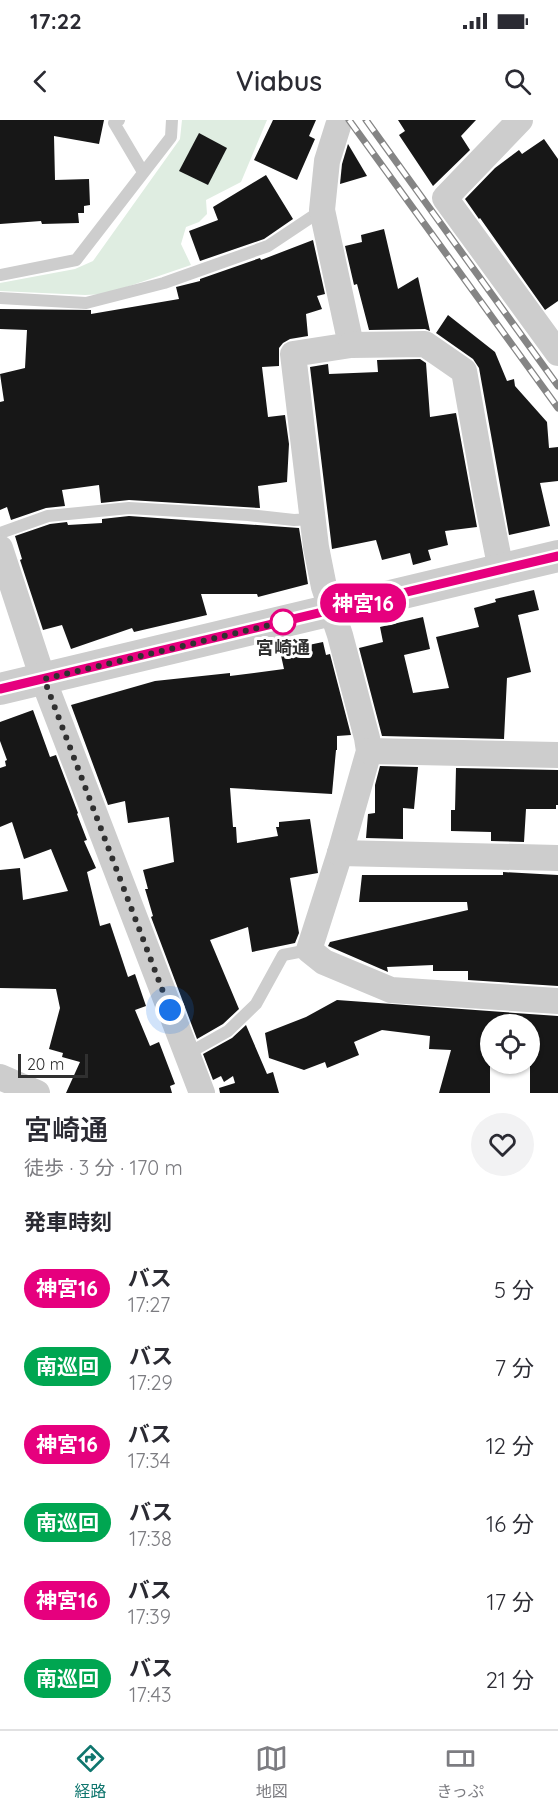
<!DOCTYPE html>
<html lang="ja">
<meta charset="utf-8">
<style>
body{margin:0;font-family:Quicksand,"Noto Sans JP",sans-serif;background:#f2f2f3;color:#2b2b33;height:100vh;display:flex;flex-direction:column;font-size:22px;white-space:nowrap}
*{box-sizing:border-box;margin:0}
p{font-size:20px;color:#7c7c81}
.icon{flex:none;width:33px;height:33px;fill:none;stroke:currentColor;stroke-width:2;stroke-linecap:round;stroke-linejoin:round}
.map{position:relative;height:973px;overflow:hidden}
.sheet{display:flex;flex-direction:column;background:#fff;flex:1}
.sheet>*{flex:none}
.badge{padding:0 12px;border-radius:20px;font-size:21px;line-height:39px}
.controls{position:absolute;left:480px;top:894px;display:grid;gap:12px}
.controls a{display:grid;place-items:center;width:60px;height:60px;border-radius:50%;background:#fff;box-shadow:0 2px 4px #0004;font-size:30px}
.scale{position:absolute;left:18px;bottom:15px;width:70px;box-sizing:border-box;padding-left:6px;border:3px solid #303030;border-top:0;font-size:16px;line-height:21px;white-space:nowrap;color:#303030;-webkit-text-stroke:4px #fff;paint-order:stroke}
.you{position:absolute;width:30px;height:30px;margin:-15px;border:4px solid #fff;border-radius:50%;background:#1a73e8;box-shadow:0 0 0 9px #1a73e833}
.map>.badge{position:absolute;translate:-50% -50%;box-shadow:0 0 0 3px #fff}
h2{padding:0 24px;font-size:22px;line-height:54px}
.round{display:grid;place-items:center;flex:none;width:63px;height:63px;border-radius:32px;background:#f2f2f3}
.headline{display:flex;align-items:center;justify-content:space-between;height:102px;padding:0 24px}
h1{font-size:28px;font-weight:600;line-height:45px}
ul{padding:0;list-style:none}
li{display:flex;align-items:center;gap:18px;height:78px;padding:0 24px}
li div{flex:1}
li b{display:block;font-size:22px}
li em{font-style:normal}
li .badge{min-width:66px;font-weight:700;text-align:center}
.status{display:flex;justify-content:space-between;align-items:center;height:42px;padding:0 30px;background:#fff;direction:ltr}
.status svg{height:16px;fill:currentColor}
header{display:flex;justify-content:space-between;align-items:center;height:78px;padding:0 24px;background:#fff;font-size:27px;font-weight:600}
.dock{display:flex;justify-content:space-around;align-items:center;height:84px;border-top:2px solid #e1e1e2;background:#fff;font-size:16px;color:#7c7c81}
.dock a{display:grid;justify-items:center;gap:3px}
.dock .active{color:#0f766e}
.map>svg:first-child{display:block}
</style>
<div class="status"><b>17:22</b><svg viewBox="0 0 49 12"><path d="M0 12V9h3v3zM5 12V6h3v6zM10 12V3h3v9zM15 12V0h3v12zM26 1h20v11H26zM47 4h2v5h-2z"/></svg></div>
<header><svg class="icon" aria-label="back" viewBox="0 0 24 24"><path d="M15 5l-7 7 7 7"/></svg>Viabus<svg class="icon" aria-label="search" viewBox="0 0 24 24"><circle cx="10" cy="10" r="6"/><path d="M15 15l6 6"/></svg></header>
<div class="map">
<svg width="558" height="973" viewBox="0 0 558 973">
<rect width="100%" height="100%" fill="#fff"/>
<polygon fill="#dfede1" points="182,0 267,0 241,62 206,80 207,94 199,102 186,107 181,124 191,145 106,174 85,175 0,171 0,163 75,149 93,141 180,19"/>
<g fill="#171717">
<polygon points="0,0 104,0 99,24 54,16 55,60 89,59 90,85 84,86 84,93 78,93 79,103 42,104 41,101 0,104"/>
<polygon points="273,0 316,0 309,16 315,19 297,60 254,40"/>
<polygon points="398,0 476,0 461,16 470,30 433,66 399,15 405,11"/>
<polygon points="199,13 227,28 208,65 179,51"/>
<polygon points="544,19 558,39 558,181 545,190 480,98 479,99 465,79 495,48 519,30 522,34"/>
<polygon points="348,24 367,56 340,64 342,44"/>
<polygon points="266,55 293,99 264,119 200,141 189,111 218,100 213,87"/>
<polygon points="384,109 398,169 418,157 430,211 425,209 369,210 357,164 354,165 345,126 362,122 361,115"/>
<polygon points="313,120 325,174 317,176 322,189 306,194 308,216 290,219 283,223 279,228 279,246 262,247 268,297 285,295 289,324 287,362 258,366 260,388 129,380 101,383 99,365 62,370 65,386 46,388 11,400 7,387 0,390 0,282 4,281 0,254 25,248 27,210 0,209 0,189 91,190 91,194 179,179 176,167 200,161 200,159 260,138 261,140"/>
<polygon points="448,195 495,232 507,261 514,259 515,266 547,302 549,328 558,327 558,361 540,363 550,406 509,415 479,248 473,239 436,213"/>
<polygon points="420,239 426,243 430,297 456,293 477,407 445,411 448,425 428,430 431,440 413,445 410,433 382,440 376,420 332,429 310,247 328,244 329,254 378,252 377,240"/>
<polygon points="129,396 299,408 308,464 258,477 257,474 201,474 207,495 134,512 132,508 71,529 62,505 43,510 20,440 22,439 15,416 50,404 67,402 68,405 102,403 102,399"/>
<polygon points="534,470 539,490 518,495 531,552 507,558 504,619 382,616 359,528 383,522 380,507 423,497 430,529 404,535 413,573 449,568 436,517 479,507 474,488 496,482 495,479"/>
<polygon points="323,522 326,535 330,534 351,615 337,616 337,630 336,630 332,674 230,668 233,707 236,707 237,723 278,716 276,707 279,707 279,702 310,699 318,753 290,758 299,813 295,823 252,832 248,807 210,820 239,889 223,904 197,919 151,797 153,796 145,769 148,769 143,750 174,742 169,697 128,703 125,681 108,685 71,585 155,561 230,553 230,556 284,549 280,531"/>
<polygon points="33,590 50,637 56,635 78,693 77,694 87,720 84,721 96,748 87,752 100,806 110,803 128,857 135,854 146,886 135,890 150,926 159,922 175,964 170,966 172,973 66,973 80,942 62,937 63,933 49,929 60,888 56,869 0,868 0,750 20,748 23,780 68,771 51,729 24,739 12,702 0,707 0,648 6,646 5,641 7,640 0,621 0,602"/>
<polygon points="380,646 418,647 414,689 403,688 403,719 366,718 368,694 375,693 375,665"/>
<polygon points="456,648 558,650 558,685 556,685 556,689 526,689 524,722 491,721 491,712 451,711 451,690 455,690"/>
<polygon points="503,752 558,755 558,866 468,860 468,851 433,851 433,845 387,847 388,852 328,826 330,822 468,790 467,782 359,782 362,755 503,755"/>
<polygon points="337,880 558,896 558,973 530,973 530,904 490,904 490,973 439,973 451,930 429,929 430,916 382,910 354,922 359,935 327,948 325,942 304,950 269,938 265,913 306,897"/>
<polygon points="246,905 267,954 273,952 279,973 220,973 219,968 235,963 233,956 224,962 221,956 213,960 203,934 232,918"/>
</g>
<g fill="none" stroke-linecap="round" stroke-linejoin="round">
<g stroke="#cdcdcd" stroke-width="12">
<polyline points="119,0 114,3 143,52"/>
<polyline points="0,155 76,140 171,17 172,0"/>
<polyline points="0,178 86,183 164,163 268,126 322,90"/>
<polyline points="0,413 48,396 129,388 248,395 294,400 312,399"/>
<polyline points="187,934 228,911 256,884 283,835 309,830"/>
</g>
<g stroke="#cdcdcd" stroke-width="26">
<polyline points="520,0 445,78 558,233"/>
<polyline points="338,6 327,41 322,90 351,225 293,234 316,427 324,467 340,515 367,618 369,631 340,733 309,830 324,842 391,870 558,881"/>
<polyline points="351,225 425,224 464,251 486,375 501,450"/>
<polyline points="0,428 43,559 202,973"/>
<polyline points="369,631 558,635"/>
<polyline points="340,733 558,738"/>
<polyline points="0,957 37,973"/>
</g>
<polyline stroke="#cdcdcd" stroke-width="32" points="0,569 558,436"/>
<g stroke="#858585" stroke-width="7">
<g id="rail">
<polyline points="349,0 558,288"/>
<polyline points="366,0 558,266"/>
</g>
</g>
<use href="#rail" stroke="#fff" stroke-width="4.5" stroke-dasharray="14" stroke-linecap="butt"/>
</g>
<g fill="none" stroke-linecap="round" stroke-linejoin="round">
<g stroke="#fff" stroke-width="14">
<polyline id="line" points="0,569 558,436"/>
</g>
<use href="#line" stroke="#e6007e" stroke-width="9"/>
<polyline stroke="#303030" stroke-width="6" stroke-dasharray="0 10.8" points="170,890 44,559 287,501 283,502"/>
</g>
<circle fill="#fff" stroke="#e6007e" stroke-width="3" cx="283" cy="502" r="12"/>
<g text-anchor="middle" stroke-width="6" stroke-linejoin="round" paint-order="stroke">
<g font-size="18" font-weight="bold" fill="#303030" stroke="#fff">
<text x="283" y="534">宮崎通</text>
</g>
</g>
</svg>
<div class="controls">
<a><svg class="icon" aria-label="locate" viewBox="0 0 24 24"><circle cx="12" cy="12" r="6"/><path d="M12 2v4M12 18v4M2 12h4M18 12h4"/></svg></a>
</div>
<div class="scale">20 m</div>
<div class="you" style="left:170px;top:890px"></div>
<b class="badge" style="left:363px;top:483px;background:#e6007e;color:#fff">神宮16</b>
</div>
<section class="sheet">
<div class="headline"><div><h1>宮崎通</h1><p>徒歩 · 3 分 · 170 m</p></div><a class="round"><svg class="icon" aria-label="heart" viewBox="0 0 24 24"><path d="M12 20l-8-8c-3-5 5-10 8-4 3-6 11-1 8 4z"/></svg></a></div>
<h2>発車時刻</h2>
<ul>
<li><span class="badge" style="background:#e6007e;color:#fff">神宮16</span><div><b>バス</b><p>17:27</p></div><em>5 分</em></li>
<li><span class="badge" style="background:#00a651;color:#fff">南巡回</span><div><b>バス</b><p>17:29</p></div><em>7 分</em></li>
<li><span class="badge" style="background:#e6007e;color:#fff">神宮16</span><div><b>バス</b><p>17:34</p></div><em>12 分</em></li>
<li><span class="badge" style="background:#00a651;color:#fff">南巡回</span><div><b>バス</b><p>17:38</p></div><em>16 分</em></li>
<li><span class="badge" style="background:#e6007e;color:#fff">神宮16</span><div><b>バス</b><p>17:39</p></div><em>17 分</em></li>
<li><span class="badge" style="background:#00a651;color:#fff">南巡回</span><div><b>バス</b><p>17:43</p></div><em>21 分</em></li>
</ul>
</section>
<nav class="dock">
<a class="active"><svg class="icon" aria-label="directions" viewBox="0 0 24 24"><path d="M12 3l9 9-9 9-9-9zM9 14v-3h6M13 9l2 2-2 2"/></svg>経路</a>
<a><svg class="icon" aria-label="map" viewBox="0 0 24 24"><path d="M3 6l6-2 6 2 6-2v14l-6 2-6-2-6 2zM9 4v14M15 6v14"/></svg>地図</a>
<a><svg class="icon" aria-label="tickets" viewBox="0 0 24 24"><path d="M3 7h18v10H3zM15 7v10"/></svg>きっぷ</a>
</nav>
